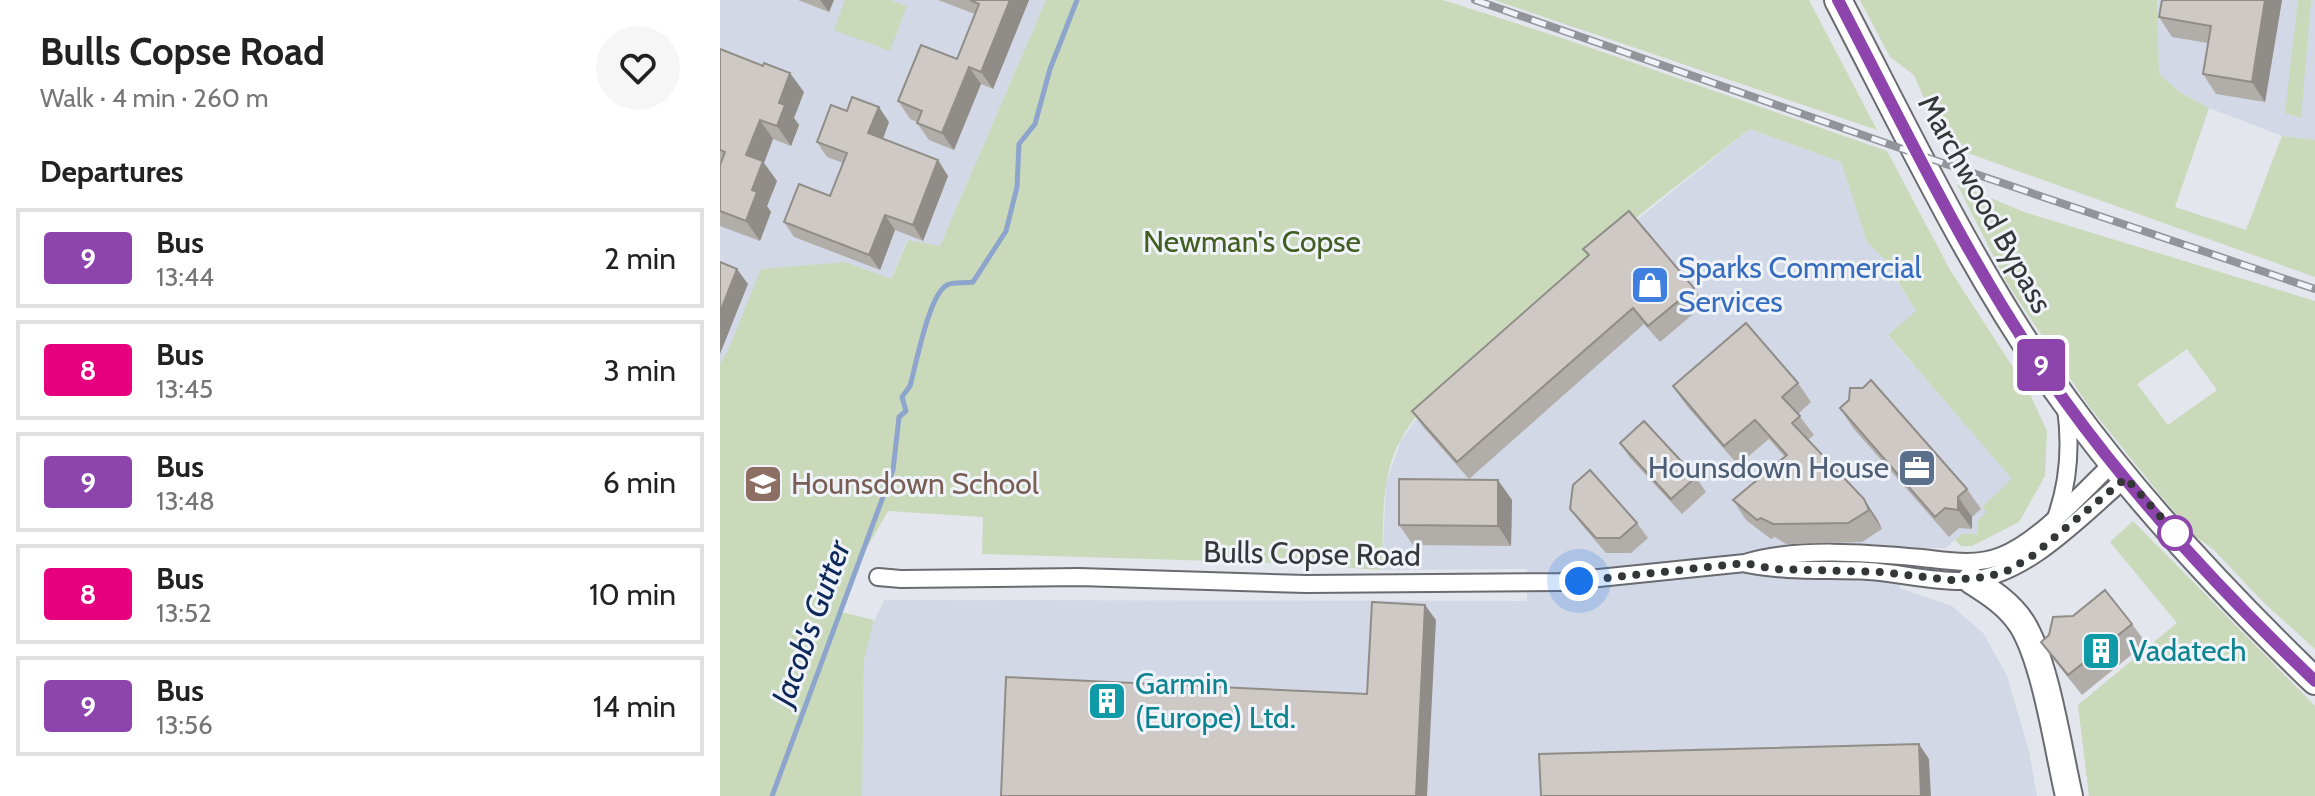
<!DOCTYPE html>
<meta charset="utf-8">
<style>
body{margin:0;font-family:Cabin,sans-serif;background:#f6f6f6;color:#222;height:100vh;display:flex;flex-direction:column;font-size:30px;white-space:nowrap}
*{box-sizing:border-box;margin:0}
p{font-size:26px;color:#767676}
.icon{flex:none;width:44px;height:44px;fill:none;stroke:currentColor;stroke-width:2;stroke-linecap:round;stroke-linejoin:round}
.map{position:relative;flex:1;overflow:hidden}
.drawer{display:flex;flex-direction:column;background:#fff;width:720px}
.drawer>*{flex:none}
.badge{padding:0 16px;border-radius:6px;font-size:28px;line-height:52px}
.you{position:absolute;width:40px;height:40px;margin:-20px;border:6px solid #fff;border-radius:50%;background:#1a73e8;box-shadow:0 0 0 12px #1a73e833}
.map>.badge{position:absolute;translate:-50% -50%;box-shadow:0 0 0 4px #fff}
h2{padding:0 40px;font-size:30px;line-height:72px}
.round{display:grid;place-items:center;flex:none;width:84px;height:84px;border-radius:42px;background:#f6f6f6}
.overview{display:flex;align-items:center;justify-content:space-between;height:136px;padding:0 40px}
h1{font-size:38px;font-weight:800;line-height:60px}
ul{padding:0;list-style:none}
li{display:flex;align-items:center;gap:24px;height:100px;margin:0 16px 12px;padding:0 24px;border:4px solid #e0e0e0;border-radius:0px}
li div{flex:1}
li b{display:block;font-size:30px}
li em{font-style:normal}
li .badge{min-width:88px;font-weight:700;text-align:center}
main{display:flex;flex:1;min-height:0}
.map>svg:first-child{display:block}
</style>
<main>
<section class="drawer">
<div class="overview"><div><h1>Bulls Copse Road</h1><p>Walk · 4 min · 260 m</p></div><a class="round"><svg class="icon" aria-label="heart" viewBox="0 0 24 24"><path d="M12 20l-8-8c-3-5 5-10 8-4 3-6 11-1 8 4z"/></svg></a></div>
<h2>Departures</h2>
<ul>
<li><span class="badge" style="background:#8e44ad;color:#fff">9</span><div><b>Bus</b><p>13:44</p></div><em>2 min</em></li>
<li><span class="badge" style="background:#e6007e;color:#fff">8</span><div><b>Bus</b><p>13:45</p></div><em>3 min</em></li>
<li><span class="badge" style="background:#8e44ad;color:#fff">9</span><div><b>Bus</b><p>13:48</p></div><em>6 min</em></li>
<li><span class="badge" style="background:#e6007e;color:#fff">8</span><div><b>Bus</b><p>13:52</p></div><em>10 min</em></li>
<li><span class="badge" style="background:#8e44ad;color:#fff">9</span><div><b>Bus</b><p>13:56</p></div><em>14 min</em></li>
</ul>
</section>
<div class="map">
<svg width="1595" height="796" viewBox="0 0 1595 796">
<rect width="100%" height="100%" fill="#e3e6ec"/>
<g fill="#d2d8e5">
<polygon points="0,0 326,0 220,246 187,240 0,688"/>
<polygon points="1437,0 1595,0 1595,140 1562,136 1489,108 1461,93 1439,74"/>
<polygon points="1030,129 1121,162 1147,242 1164,259 1196,312 1168,336 1293,479 1262,507 1266,512 1258,534 1241,534 1226,548 1186,549 1179,588 1232,606 1264,634 1287,676 1309,751 1317,796 142,796 144,660 149,632 164,600 807,601 807,569 662,570 666,483 681,440 719,389 806,309"/>
</g>
<g fill="#c9d9ba" fill-rule="evenodd">
<polygon points="125,0 170,0 187,6 170,51 114,30"/>
<path d="M326 0H723L845 39 1167 151 1230 270 1309 392 1327 431 1325 476 1299 522 1252 546H1241L1235 540 1241 534H1258V520L1266 512 1262 507 1292 479 1168 335 1196 311 1164 259 1147 242 1121 162 1030 129C942 197 853 265 771 341 739 371 704 400 681 439 659 477 664 527 662 570L562 563 262 554 263 517 168 511 141 558 121 612 154 620 144 660 142 796H0V364L8 351 41 269 125 262 171 279 188 240 220 246Z"/>
<polygon points="774,0 1089,0 1157,130"/>
<polygon points="1140,0 1437,0 1439,74 1461,93 1489,108 1455,207 1526,230 1562,136 1595,140 1595,277 1242,151 1217,128 1194,75 1170,57"/>
<polygon points="1578,0 1591,0 1581,118 1565,113"/>
<path d="M1237 184 1304 212 1595 301V649L1544 603 1494 550 1471 533 1368 405 1287 283ZM1467 349 1497 390 1448 425 1417 384Z"/>
<polygon points="1413,521 1595,706 1595,796 1369,796 1358,705 1457,623 1390,542"/>
</g>
<g fill="none" stroke-linecap="round" stroke-linejoin="round">
<path stroke="#8da5cd" stroke-width="5" d="M52 796 173 470 179 417 186 411 182 397 190 386C196 365 209 294 227 285 235 281 244 284 253 282L286 231 297 187 299 144 315 124 330 69 357 0"/>
<g stroke="#696b71" stroke-width="20">
<g id="street">
<path d="M1337 515C1349 480 1351 444 1346 408"/>
<path d="M1027 564C1066 572 1107 569 1148 571 1180 573 1213 582 1245 581 1307 577 1361 516 1406 478"/>
<path d="M158 577 181 579 359 577 586 584 840 582 1025 563C1076 547 1148 553 1202 558 1229 561 1255 566 1281 556 1320 541 1363 491 1394 462"/>
</g>
</g>
<g stroke="#696b71" stroke-width="30">
<g id="primary">
<path d="M1118 0C1189 136 1255 277 1345 401 1417 500 1507 596 1595 681"/>
<path d="M1251 580C1270 592 1289 604 1302 624 1326 663 1338 749 1349 796"/>
</g>
</g>
<use href="#street" stroke="#fff" stroke-width="16"/>
<use href="#primary" stroke="#fff" stroke-width="26"/>
<g stroke="#919498" stroke-width="8">
<polyline id="rail" points="755,0 1220,162 1595,289"/>
</g>
<use href="#rail" stroke="#f0f3f9" stroke-width="5" stroke-dasharray="15" stroke-linecap="butt"/>
</g>
<g fill="#b1ada9">
<polygon points="78,0 114,0 109,12"/>
<polygon points="218,0 309,0 273,89 261,84 234,150 209,140 197,123 197,122 190,119 178,101 237,59 255,14"/>
<polygon points="1442,0 1562,0 1545,102 1496,94 1483,74 1488,43 1452,37 1439,17"/>
<polygon points="0,49 84,92 74,118 79,125 71,146 53,139 44,163 57,181 47,206 51,212 40,241 0,226"/>
<polygon points="127,111 169,122 163,139 228,176 203,241 175,230 160,270 74,237 64,222 110,196 123,163 107,157 97,142"/>
<polygon points="863,249 974,288 985,304 940,342 924,324 749,479 704,428 692,411 868,256"/>
<polygon points="1078,383 1091,402 1078,414 1094,435 1088,440 1144,499 1157,519 1162,529 1142,542 1066,544 1055,537 1051,539 1026,520 1013,500 1065,457 1049,439 1018,465 966,405 953,386"/>
<polygon points="1120,408 1247,489 1261,509 1252,517 1252,529 1239,528 1229,537 1133,428"/>
<polygon points="900,443 976,477 986,492 962,514 910,458"/>
<polygon points="792,500 791,546 693,545 679,525"/>
<polygon points="850,509 917,523 928,538 911,553 886,553 861,524"/>
<polygon points="1412,624 1426,643 1362,695 1335,661 1321,642"/>
</g>
<g fill="#908d89">
<polygon points="100,0 114,0 109,12"/>
<polygon points="290,0 309,0 273,89 261,72"/>
<polygon points="1545,0 1562,0 1545,102 1532,82"/>
<polygon points="249,67 261,84 234,150 222,133"/>
<polygon points="70,73 84,92 74,118 79,125 71,146 57,126 59,103"/>
<polygon points="159,107 169,122 159,149 148,133"/>
<polygon points="40,120 53,139 44,163 57,181 47,206 51,212 40,241 26,221 32,190 26,155"/>
<polygon points="218,160 228,176 203,241 193,225"/>
<polygon points="165,215 175,230 160,270 149,255"/>
<polygon points="17,269 28,284 0,354 0,312"/>
<polygon points="778,480 792,500 791,546 778,526"/>
<polygon points="1238,497 1252,517 1252,529 1238,510"/>
<polygon points="1144,499 1157,519 1162,529 1149,510"/>
<polygon points="705,605 716,620 707,796 696,796"/>
<polygon points="1199,744 1209,759 1211,796 1201,796"/>
</g>
<g fill="#cec9c4" stroke="#908d89" stroke-width="2">
<polygon points="250,0 290,0 261,72 249,67 222,133 197,123 202,111 178,101 201,45 237,59 259,4"/>
<polygon points="1442,0 1545,0 1532,82 1483,74 1491,26 1439,17"/>
<polygon points="0,49 43,66 44,63 70,73 59,103 65,105 57,126 40,120 26,155 43,161 32,190 37,192 26,221 0,211 0,165 5,152 0,150"/>
<polygon points="132,97 159,107 148,133 218,160 193,225 165,215 149,255 64,222 79,184 110,196 127,153 97,142 111,105 127,111"/>
<polygon points="909,211 974,288 928,326 913,308 737,462 692,411 869,255 863,249"/>
<polygon points="0,262 17,269 0,312"/>
<polygon points="1026,323 1078,383 1062,397 1080,416 1072,423 1144,499 1149,510 1128,523 1053,524 1041,518 1037,520 1013,500 1067,455 1035,420 1004,446 953,386"/>
<polygon points="1151,380 1247,489 1238,497 1238,510 1225,508 1215,517 1120,408 1129,400 1130,388 1143,388"/>
<polygon points="924,421 976,477 951,499 900,443"/>
<polygon points="870,470 917,523 900,538 876,538 850,509 853,485"/>
<polygon points="679,479 778,480 778,526 679,525"/>
<polygon points="1385,590 1412,624 1348,675 1321,642 1329,635 1333,617 1353,616"/>
<polygon points="652,602 705,605 696,796 281,796 286,677 647,694"/>
<polygon points="1199,744 1201,796 821,796 819,754"/>
</g>
<g fill="none" stroke-linecap="round" stroke-linejoin="round">
<g stroke="#fff" stroke-width="18">
<path id="line" d="M1118 0C1189 136 1255 277 1345 401 1415 498 1508 598 1595 681"/>
</g>
<use href="#line" stroke="#8e44ad" stroke-width="12"/>
<polyline stroke="#343638" stroke-width="8" stroke-dasharray="0 14.4" points="859,581 1025,563 1053,569 1161,572 1231,580 1267,577 1289,570 1312,556 1406,478 1455,533"/>
</g>
<defs>
<g id="shop-square" transform="scale(2)"><rect x="-9" y="-9" width="18" height="18" rx="4" fill="#3f7fe0" stroke="#f0f3f9"/><path d="M-5-2.5h2.3a2.7 3.5 0 0 1 5.4 0H5L5.5 6h-11ZM-1.5-2.5h3a1.5 2.3 0 0 0-3 0Z" fill="#fff"/></g>
<g id="office-square" transform="scale(2)"><rect x="-9" y="-9" width="18" height="18" rx="4" fill="#5c6f8a" stroke="#f0f3f9"/><path d="M-6-3h4V-5.5h4V-3h4V5H-6ZM-1-4.5V-3h2v-1.5ZM-6 0V1H6V0Z" fill="#fff"/></g>
<g id="school-square" transform="scale(2)"><rect x="-9" y="-9" width="18" height="18" rx="4" fill="#8d6e63" stroke="#f0f3f9"/><path d="M0-5L7-2L0 1L-7-2ZM-4 1L0 2.5L4 1V4Q0 6-4 4Z" fill="#fff"/></g>
<g id="building-square" transform="scale(2)"><rect x="-9" y="-9" width="18" height="18" rx="4" fill="#0f9aa8" stroke="#f0f3f9"/><path d="M-4-6H4V6H1V3H-1V6H-4ZM-2.5-4.3h1.7v1.8h-1.7ZM.8-4.3h1.7v1.8H.8ZM-2.5-1h1.7V.8h-1.7ZM.8-1h1.7V.8H.8Z" fill="#fff"/></g>
</defs>
<g fill-rule="evenodd">
<use href="#shop-square" x="930" y="285"/>
<use href="#office-square" x="1197" y="468"/>
<use href="#school-square" x="43" y="484"/>
<use href="#building-square" x="1381" y="651"/>
<use href="#building-square" x="387" y="701"/>
</g>
<circle fill="#fff" stroke="#8e44ad" stroke-width="4" cx="1455" cy="533" r="16"/>
<g text-anchor="middle" stroke-width="6" stroke-linejoin="round" paint-order="stroke">
<g font-size="30" fill="#343638" stroke="#f0f3f9">
<text transform="translate(1265 204) rotate(61)" y="10">Marchwood Bypass</text>
<text transform="translate(592 554) rotate(1)" y="10">Bulls Copse Road</text>
</g>
<g font-size="30" fill="#415d1f" stroke="#f0f3f9">
<text x="532" y="252">Newman's Copse</text>
</g>
<g font-size="30" fill="#366cbe" stroke="#f0f3f9" text-anchor="start">
<text x="958" y="278">Sparks Commercial<tspan x="958" dy="34">Services</tspan></text>
</g>
<g font-size="30" fill="#4e5e75" stroke="#f0f3f9" text-anchor="end">
<text x="1169" y="478">Hounsdown House</text>
</g>
<g font-size="30" fill="#785e54" stroke="#f0f3f9" text-anchor="start">
<text x="71" y="494">Hounsdown School</text>
</g>
<g font-size="30" fill="#0d838f" stroke="#f0f3f9" text-anchor="start">
<text x="1409" y="661">Vadatech</text>
<text x="415" y="694">Garmin<tspan x="415" dy="34">(Europe) Ltd.</tspan></text>
</g>
<g font-size="32" font-style="italic" fill="#0c295a" stroke="#f0f3f9">
<text transform="translate(91 623) rotate(-70)" y="11">Jacob's Gutter</text>
</g>
</g>
</svg>
<div class="you" style="left:859px;top:581px"></div>
<b class="badge" style="left:1321px;top:365px;background:#8e44ad;color:#fff">9</b>
</div>
</main>
